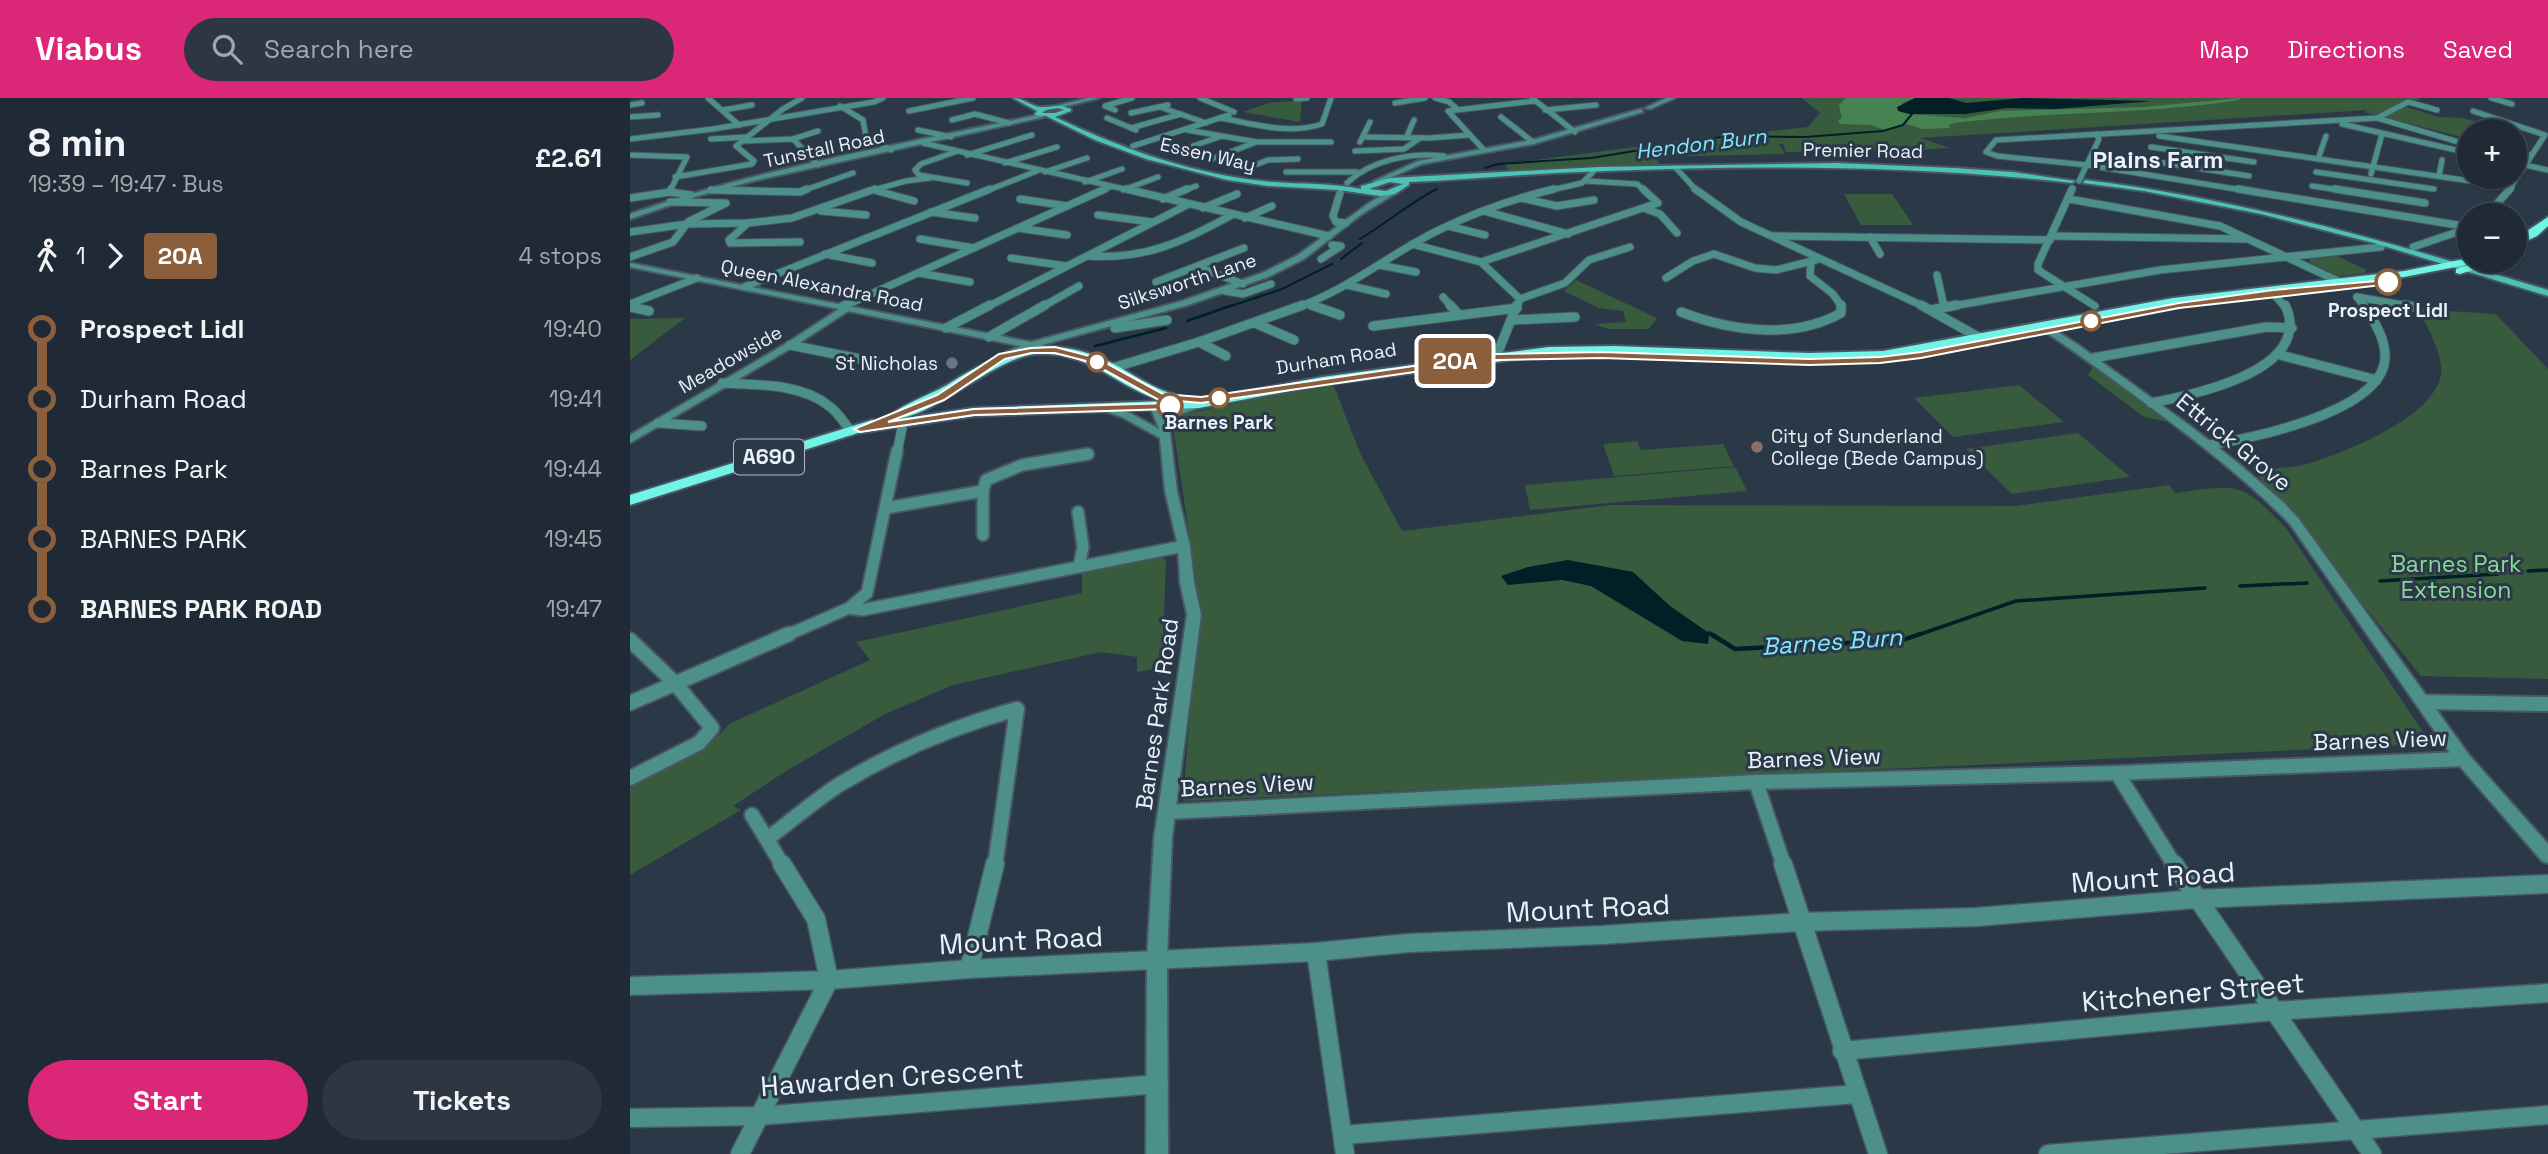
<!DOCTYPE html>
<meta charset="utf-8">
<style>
body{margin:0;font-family:"Space Grotesk",sans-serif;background:#2d3642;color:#f1f3f6;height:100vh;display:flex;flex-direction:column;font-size:26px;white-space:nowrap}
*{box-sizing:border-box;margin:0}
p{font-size:23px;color:#a2a7ad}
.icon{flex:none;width:38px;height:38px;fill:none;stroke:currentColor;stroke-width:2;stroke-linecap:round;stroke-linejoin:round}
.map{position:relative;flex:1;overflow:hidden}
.side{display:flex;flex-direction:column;background:#202a36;width:630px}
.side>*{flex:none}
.badge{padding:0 14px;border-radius:5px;font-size:24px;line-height:46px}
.controls{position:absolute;left:1827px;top:21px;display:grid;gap:14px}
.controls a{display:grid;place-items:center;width:70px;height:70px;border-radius:50%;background:#202a36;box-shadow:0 2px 5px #0004,0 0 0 2px #3d4651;font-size:35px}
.map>.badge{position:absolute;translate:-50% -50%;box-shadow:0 0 0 4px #fff}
.legs{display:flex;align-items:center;gap:10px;height:77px;padding:0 28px;font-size:23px}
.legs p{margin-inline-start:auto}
.overview{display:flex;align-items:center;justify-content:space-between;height:119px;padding:0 28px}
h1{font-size:38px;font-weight:800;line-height:52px}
.action{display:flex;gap:14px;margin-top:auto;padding:14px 28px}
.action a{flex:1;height:80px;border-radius:42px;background:#db2777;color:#fff;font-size:28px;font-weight:800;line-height:80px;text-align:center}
.action a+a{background:#2d3642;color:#f1f3f6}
ul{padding:0 28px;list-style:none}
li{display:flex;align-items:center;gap:24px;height:70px;font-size:26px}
li i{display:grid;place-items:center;width:10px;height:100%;margin:0 9px;background:currentColor}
li i::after{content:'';width:18px;height:18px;margin:-9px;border:5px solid;border-radius:50%;background:#202a36}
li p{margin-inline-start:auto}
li:first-child i{background:linear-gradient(#0000 50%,currentColor 0)}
li:last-child i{background:linear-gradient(currentColor 50%,#0000 0)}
header{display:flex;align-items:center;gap:42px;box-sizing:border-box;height:98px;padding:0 35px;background:#db2777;color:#fff}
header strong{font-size:33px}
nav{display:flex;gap:38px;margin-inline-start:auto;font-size:24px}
.search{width:490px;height:63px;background:#2d3642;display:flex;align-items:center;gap:18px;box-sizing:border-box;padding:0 24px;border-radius:38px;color:#a2a7ad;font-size:26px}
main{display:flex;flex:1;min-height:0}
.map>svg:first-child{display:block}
</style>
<header>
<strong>Viabus</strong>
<div class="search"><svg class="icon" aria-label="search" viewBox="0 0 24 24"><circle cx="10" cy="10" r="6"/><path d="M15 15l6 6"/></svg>Search here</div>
<nav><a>Map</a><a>Directions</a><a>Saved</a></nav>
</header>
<main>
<section class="side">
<div class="overview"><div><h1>8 min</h1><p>19:39 – 19:47 · Bus</p></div><b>£2.61</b></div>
<div class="legs"><svg class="icon" aria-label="walk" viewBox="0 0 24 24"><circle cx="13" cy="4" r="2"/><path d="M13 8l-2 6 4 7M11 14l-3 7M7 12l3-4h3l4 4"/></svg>1<svg class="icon" aria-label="forward" viewBox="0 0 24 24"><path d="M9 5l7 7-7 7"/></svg><b class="badge" style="background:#8b5e3c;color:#fff">20A</b><p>4 stops</p></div>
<ul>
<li><i style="color:#8b5e3c"></i><b>Prospect Lidl</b><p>19:40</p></li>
<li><i style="color:#8b5e3c"></i><span>Durham Road</span><p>19:41</p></li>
<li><i style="color:#8b5e3c"></i><span>Barnes Park</span><p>19:44</p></li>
<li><i style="color:#8b5e3c"></i><span>BARNES PARK</span><p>19:45</p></li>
<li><i style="color:#8b5e3c"></i><b>BARNES PARK ROAD</b><p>19:47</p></li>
</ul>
<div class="action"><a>Start</a><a>Tickets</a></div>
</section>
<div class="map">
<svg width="1918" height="1056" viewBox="0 0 1918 1056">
<rect width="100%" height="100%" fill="#2b3848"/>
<g fill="#385b3d">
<polygon points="1172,0 1788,0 1791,1 1770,7 1809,19 1833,20 1877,33 1839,33 1839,41 1734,14 1738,12 1290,40 1320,50 1269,53 1156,54 1153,46 1149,46 1155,56 1026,59 1032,70 879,73 875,66 1073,40 1178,29 1190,15"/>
<polygon points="672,2 670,24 613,14 638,5"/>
<polygon points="1214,96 1262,96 1283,127 1231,127"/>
<polygon points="1707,158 1736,172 1735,175 1707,178 1679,164 1680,161"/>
<polygon points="946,182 1027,220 1019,231 978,231 964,226 996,224 993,213 969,210 934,193"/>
<path d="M1788 211 1866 216 1918 271V581L1791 578 1628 378 1629 372C1645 370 1662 370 1677 366 1714 355 1805 319 1811 276 1813 254 1797 229 1788 211Z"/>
<polygon points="55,220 0,262 0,221"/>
<polygon points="1467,263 1550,326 1514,319 1458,277"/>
<path d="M703 286 731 357 772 433 980 407 1386 408 1539 387 1545 395C1608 387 1610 382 1656 430L1801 646 553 703 569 502 543 328 548 317Z"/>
<polygon points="1389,287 1434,324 1323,339 1284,300"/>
<polygon points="1448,335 1500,379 1382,396 1336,351"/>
<polygon points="1007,343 1011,352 1093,346 1104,368 984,378 973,346"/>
<polygon points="1105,369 1117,393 900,412 895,387"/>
<polygon points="527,457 536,462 532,570 507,574 507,559 471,554 323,587 255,616 156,673 103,708 111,712 0,777 0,686 79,646 101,625 240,562 226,544 452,495 452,472"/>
</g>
<path fill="#478252" d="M1216 0H1285L1272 5 1279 16 1335 20 1370 13 1514 9 1610 0 1609 2C1514 17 1419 13 1324 25L1319 27 1320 30 1293 31 1276 26 1257 33 1241 27 1210 26 1208 22 1212 20 1209 7Z"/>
<g fill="#001f26">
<polygon points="1285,0 1319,0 1336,5 1393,0 1522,3 1426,11 1377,10 1335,16 1279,16 1268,13 1267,9"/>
<polygon points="938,462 1003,474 1040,508 1079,535 1078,546 1052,543 961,488 932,482 878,487 871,478 898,469"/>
</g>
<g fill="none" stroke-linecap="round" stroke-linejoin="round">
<g stroke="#001f26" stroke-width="2">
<polyline points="855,70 868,66 961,60 1097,38 1175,39 1253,33 1273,27 1282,16"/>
<path d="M730 141C757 125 779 105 807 91"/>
<polyline points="711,161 732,145"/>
<polyline points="598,209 652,191 702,166"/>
</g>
<g stroke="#001f26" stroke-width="2.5">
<polyline points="557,223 603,207"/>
<polyline points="465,248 536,230"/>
</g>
<g stroke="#001f26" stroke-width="3.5">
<polyline points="1898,473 1918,472"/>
<polyline points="1750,483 1868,476"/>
<polyline points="1610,488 1677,485"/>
<polyline points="1079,535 1084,538"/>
<polyline points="1285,538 1386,503 1575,490"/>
</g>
<polyline stroke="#001f26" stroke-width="4.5" points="1081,536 1105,551 1273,542 1290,536"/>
<g stroke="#495665" stroke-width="7">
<g id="minor-far5">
<polyline points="78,0 109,27"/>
<polyline points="570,0 604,14"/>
<polyline points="805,0 819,4 826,10"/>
<polyline points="902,0 945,34"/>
<polyline points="1861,0 1882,6"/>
<polyline points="666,1 677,0"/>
<polyline points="765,5 795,0"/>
<polyline points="0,7 12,5"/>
<polyline points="210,8 233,22 236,39 261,52"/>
<polyline points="530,9 576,25"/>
<polyline points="93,12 122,7"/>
<polyline points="485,12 475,8 502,0"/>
<polyline points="915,12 966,7"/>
<polyline points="279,13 343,0"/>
<polyline points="1843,13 1915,37 1878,93"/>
<polyline points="501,15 538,7"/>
<polyline points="0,19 28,17"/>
<polyline points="871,19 903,44"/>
<polyline points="477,20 506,32"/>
<path d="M591 20C624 26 659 37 692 26L701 0"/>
<polyline points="1747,20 1832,45"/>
<polyline points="322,22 345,16 379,25"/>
<polyline points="1712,26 1839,55"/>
<polyline points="501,30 551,16"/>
<polyline points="288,32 321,39"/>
<polyline points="557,32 627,44 701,44"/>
<polyline points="777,38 784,22"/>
<polyline points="1529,38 1882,89"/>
<polyline points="733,39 799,40 840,37"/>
<polyline points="0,41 83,31 244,4 253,0"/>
<polyline points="81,41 118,39"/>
<polyline points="163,41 188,33"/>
<polyline points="112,43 163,41 188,67"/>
<polyline points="730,44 740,24"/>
<polyline points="293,45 503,93"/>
<polyline points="503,48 599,17"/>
<polyline points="563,48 589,39"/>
<polyline points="1521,49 1624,64"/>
<polyline points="853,51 818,13 905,3"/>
<polyline points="725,53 774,51 790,40"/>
<polyline points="325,54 291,66 285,72 289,77 337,85"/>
<polyline points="1885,55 1901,57"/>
<polyline points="0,57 57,59 40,93"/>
<polyline points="337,57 402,37"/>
<polyline points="1688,61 1696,38"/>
<polyline points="579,62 624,45"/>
<polyline points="1515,62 1619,78"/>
<polyline points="375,65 427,49"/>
<polyline points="1885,65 1918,72"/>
<polyline points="1046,70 1067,93"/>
<polyline points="615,71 638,62 668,61"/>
<polyline points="415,74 457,60"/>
<polyline points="656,74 727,74"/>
<polyline points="1686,74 1804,91"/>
<polyline points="1741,76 1752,36"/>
<polyline points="1809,78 1812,62"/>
<polyline points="45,79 122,66 124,63 106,48 153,11 172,0"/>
<polyline points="956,83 1007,86 1015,93"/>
<polyline points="1449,83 1469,41 1466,36"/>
<polyline points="455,84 492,71"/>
<path d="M717 85C741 62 781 54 814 58"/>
<polyline points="1682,88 1716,93"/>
<polyline points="81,92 134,93"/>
<polyline points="244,92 248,93"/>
<polyline points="493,92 528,79"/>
<polyline points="172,93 223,75"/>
<polyline points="240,93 276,83 300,80"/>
<polyline points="356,93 407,73"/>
<polyline points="471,93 480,89"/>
<polyline points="553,93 566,88"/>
<polyline points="917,93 952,85 963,74"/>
<polyline points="1442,93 1443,90"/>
<polyline points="1618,93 1457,67 1367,58 1356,54 1366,42 1747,20 1778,4 1807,12"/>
</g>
</g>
<g stroke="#495665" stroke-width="9">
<g id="minor-far4">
<polyline points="41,91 40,94 61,97"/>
<polyline points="496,91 699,138"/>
<polyline points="1065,91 1111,124 1295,209"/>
<polyline points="1442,91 1408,166 1408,172 1465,208"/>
<polyline points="1608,91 1839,129"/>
<polyline points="1705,91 1795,105"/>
<polyline points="81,92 170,94 177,91"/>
<polyline points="244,92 284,103"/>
<polyline points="710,95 703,118 706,124 716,125"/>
<polyline points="0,100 40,94"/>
<polyline points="891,100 927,108 964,102"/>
<polyline points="390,101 437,108"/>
<polyline points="533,101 557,91"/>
<polyline points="1439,101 1590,128 1710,184"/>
<polyline points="573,110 607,96"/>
<polyline points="1016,111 1030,116 1047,135"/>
<polyline points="191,113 236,117"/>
<polyline points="854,113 938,136"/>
<polyline points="301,114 345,120"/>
<polyline points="468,117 522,124"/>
<polyline points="1857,117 1880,91"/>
<polyline points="615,120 642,108"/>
<polyline points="118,125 99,142 100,145 170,144"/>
<polyline points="818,128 855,137"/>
<polyline points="388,130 437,137"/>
<polyline points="0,134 57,126 118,125 162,120 245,91"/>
<polyline points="1144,138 1420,142"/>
<polyline points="1422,138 1615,141"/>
<polyline points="1240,139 1250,156"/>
<polyline points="290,141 344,150"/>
<polyline points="782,146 851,164 1028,105 1013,91"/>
<polyline points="1783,149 1839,130"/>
<polyline points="195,156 242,165"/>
<path d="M457 158C516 162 551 144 602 117"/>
<polyline points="0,159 43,144 58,124 96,105 40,104"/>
<polyline points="381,160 436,168"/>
<polyline points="691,161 711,148 702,147"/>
<polyline points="1181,163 1180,178 1203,196 1212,209"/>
<polyline points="851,164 890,201 887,209"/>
<polyline points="749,167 786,174"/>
<polyline points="568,169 613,186"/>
<polyline points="289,175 340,184"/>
<polyline points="1307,177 1313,204 1317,209"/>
<polyline points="1036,180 1063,163 1084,156 1125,170 1146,172 1186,162"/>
<polyline points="526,184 614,150"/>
<polyline points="717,187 756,196"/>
<polyline points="114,189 360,91"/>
<polyline points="595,193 613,196 641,186"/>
<polyline points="1643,195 1655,209"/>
<polyline points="813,199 822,209"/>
<polyline points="1727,199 1784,209"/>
<polyline points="1727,199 1735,209"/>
<polyline points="890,201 935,185 959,162 1000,149"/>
<polyline points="0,206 67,180"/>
<polyline points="677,206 686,209"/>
<polyline points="212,209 475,91"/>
<polyline points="357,209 557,107"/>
<polyline points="412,209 449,188"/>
<path d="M668 209C720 191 762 154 811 131 846 114 886 100 924 91"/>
<polyline points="1317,209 1530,172 1751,149"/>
</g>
</g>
<g stroke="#495665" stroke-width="11">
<g id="minor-far3">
<polyline points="681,207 710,217"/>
<polyline points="820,207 828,216"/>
<polyline points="1291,207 1357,244"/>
<polyline points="1775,207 1784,209"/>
<polyline points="0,209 19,213"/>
<polyline points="212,209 216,207"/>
<polyline points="1301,212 1327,207"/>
<path d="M1051 214C1101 233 1163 242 1211 215V207"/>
<polyline points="882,222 945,219"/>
<polyline points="625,225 664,242"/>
<polyline points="743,228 887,210"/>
<polyline points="316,230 360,207"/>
<polyline points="485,230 537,222"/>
<polyline points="359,239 415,207"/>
<polyline points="569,244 596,258"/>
<polyline points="160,247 250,265"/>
<polyline points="1650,257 1747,282"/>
<polyline points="866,259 887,207"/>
<polyline points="1463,260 1636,229 1662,230"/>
<polyline points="482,270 569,244 673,207"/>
<path d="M92 285C126 287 171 285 199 308 208 314 214 325 221 333"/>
<path d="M1521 305C1563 297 1686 272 1655 207"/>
<polyline points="28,325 72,328"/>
<path d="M1579 347C1622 340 1741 316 1754 267 1759 246 1745 223 1733 207"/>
<polyline points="267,355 275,315"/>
</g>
</g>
<g stroke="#495665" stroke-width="15">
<g id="minor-far2">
<polyline points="256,410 353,393"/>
<polyline points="448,414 453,449 449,468"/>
<polyline points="353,437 353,393 356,382 392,367 458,356"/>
<polyline points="219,510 232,512 554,448"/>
<polyline points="155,538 219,510 237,495 267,353"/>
</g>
</g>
<g stroke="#495665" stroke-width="18">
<g id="minor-far1">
<polyline points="0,542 44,584 82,630 69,645 0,680"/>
<polyline points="1793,604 1918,606"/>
<polyline points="0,605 159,536"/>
<polyline points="1487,675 1545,768"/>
<polyline points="1126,684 1154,768"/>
<polyline points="537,714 1126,684 1487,675 1833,661"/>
<polyline points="122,717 153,768"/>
<path d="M138 740C163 722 186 701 212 685 267 652 326 628 387 611L365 768"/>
</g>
</g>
<g stroke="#495665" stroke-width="21">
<g id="minor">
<polyline points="1153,766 1248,1056"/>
<polyline points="1544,766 1742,1056"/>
<polyline points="686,854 715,1056"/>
<polyline points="339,871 365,766"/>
<polyline points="0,888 199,882 339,871 686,854 778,845 972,837 1170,824 1346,819 1566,801 1918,786"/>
<polyline points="1212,953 1645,913 1918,895"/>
<polyline points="0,1020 130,1018 529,986"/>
<polyline points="713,1037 1227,996"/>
<polyline points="110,1056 199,882 186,821 152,766"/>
<polyline points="1418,1056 1918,1017"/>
</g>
</g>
<g stroke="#495665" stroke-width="4">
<g id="tertiary">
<polygon points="458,0 469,0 429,10 426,8"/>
<polygon points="1037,0 1045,0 1020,11 1015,10"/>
<polygon points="1011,11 1013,14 903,46 792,66 748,85 742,84 788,63 902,42"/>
<path d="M412 16 414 19 123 83 64 99 0 121V116C133 69 274 46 412 16Z"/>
<polygon points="764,90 771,92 732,116 674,161 638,179 558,207 412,247 423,249 425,251 420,254 402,250 379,259 376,258 376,254 391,248 218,213 163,249 0,345 0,337 157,245 209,211 0,169 0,165 401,244 552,203 632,175 668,157 739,105"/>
<path d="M1408 225H1414L1447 246 1559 327 1608 365 1654 405 1668 420 1839 657 1918 746V765L1912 763 1827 665 1660 426C1619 384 1574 349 1527 314 1488 285 1449 256 1408 229Z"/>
<polygon points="569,303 573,304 573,308 548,317 539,326 547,393 560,448 564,484 571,517 542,740 537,860 538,1056 516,1056 517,860 524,740 557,517 550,484 548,448 535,393 530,340 492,319 463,309 468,306 500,315 529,331 520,308 521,306 529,306 535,318 540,313"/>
</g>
</g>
<g stroke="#495665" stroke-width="4">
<g id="secondary">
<path d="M383 0C394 0 402 9 411 9 425 9 427 5 441 11V13L425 19C488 49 554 73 624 82 660 87 696 84 731 91V88L760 80 969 69 1206 65 1324 70 1383 74 1445 83 1442 85C1278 66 1113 67 948 74 892 76 835 82 779 84V87L765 96 750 98 709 92 638 88 597 82 516 61 465 42 416 18 404 17 407 13ZM428 10 434 12 425 15H412L416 12ZM760 84 773 86 756 93 739 91Z"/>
<path d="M1455 82C1614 101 1765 146 1918 192V198L1744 145 1631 116 1514 93 1453 85Z"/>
</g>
</g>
<g stroke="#495665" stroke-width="4">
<g id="trunk">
<polygon points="1918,119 1918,128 1907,138 1885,148 1885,141"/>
<path d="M1839 160V163H1846L1845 165 1872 163 1830 176 1826 175V171L1841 166 1774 179 1543 208 1253 261 1179 263 984 256 919 257 692 287 569 310 344 318 228 335 0 407V397L242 322 248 324 344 310 534 303C487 291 461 252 405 256 364 260 294 326 265 319L263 316C272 306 305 295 320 285 374 251 420 234 482 265 505 277 524 292 550 298L551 302H569L692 279 919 249 984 248 1179 255 1253 253 1543 200 1774 173Z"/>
</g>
</g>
<use href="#minor-far5" stroke="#4c9088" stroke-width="5"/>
<use href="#minor-far4" stroke="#4c9088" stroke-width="7"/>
<use href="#minor-far3" stroke="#4c9088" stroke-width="9"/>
<use href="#minor-far2" stroke="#4c9088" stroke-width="11"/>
<use href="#minor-far1" stroke="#4c9088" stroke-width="14"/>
<use href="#minor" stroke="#4c9088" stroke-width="18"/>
<use href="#tertiary" fill="#4c9088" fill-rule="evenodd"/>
<use href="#secondary" fill="#4cc2b5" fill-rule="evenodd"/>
<use href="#trunk" fill="#71f3e5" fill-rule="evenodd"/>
</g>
<polygon fill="#8b5e3c" stroke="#fff" stroke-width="2" points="1758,182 1761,186 1549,210 1291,260 1250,265 1180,267 972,260 866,262 571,305 527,301 460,264 425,255 401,255 375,261 314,302 258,324 344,311 540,305 545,308 540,311 344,317 230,334 224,331 307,297 369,256 401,250 425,249 467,260 533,296 571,299 866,256 972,254 1180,261 1250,259 1291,254 1549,205 1643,192"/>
<g fill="#fff" stroke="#8b5e3c" stroke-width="3.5">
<circle cx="1758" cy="184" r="12"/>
<circle cx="1461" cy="223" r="9"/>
<circle cx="467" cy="264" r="9"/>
<circle cx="589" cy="300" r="9"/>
<circle cx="540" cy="308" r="12"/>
</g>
<circle fill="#6b7280" stroke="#2b3848" stroke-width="2.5" cx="322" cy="265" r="7"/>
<circle fill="#8d6e63" stroke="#2b3848" stroke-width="2.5" cx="1127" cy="349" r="7"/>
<g text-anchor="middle" stroke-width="6" stroke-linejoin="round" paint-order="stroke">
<g font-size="19" fill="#e9f1fb" stroke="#2b3848">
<text transform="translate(194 50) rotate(-12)" y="7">Tunstall Road</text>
<text transform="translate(1233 52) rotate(1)" y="7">Premier Road</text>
<text transform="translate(578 56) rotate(13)" y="7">Essen Way</text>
<text transform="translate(557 183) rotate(-18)" y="7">Silksworth Lane</text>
<text transform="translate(192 187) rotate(11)" y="7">Queen Alexandra Road</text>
<text transform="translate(706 260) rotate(-9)" y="7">Durham Road</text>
<text transform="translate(100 261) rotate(-30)" y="7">Meadowside</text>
</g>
<g font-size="19" font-weight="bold" fill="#e9f1fb" stroke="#2b3848">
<text x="1758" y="219">Prospect Lidl</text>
<text x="589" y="331">Barnes Park</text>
</g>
<g font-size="19" fill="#e9f1fb" stroke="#2b3848" text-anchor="end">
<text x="308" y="272">St Nicholas</text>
<text x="1141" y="345" text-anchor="start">City of Sunderland<tspan x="1141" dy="22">College (Bede Campus)</tspan></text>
</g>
<g font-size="21" font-style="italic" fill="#7fe7fe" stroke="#2b3848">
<text transform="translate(1071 46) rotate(-7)" y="7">Hendon Burn</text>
</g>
<rect fill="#2b3848" stroke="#b0bac5" stroke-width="2" x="104" y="341.5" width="70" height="35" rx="5"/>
<g font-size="21" font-weight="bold" fill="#e9f1fb">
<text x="139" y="366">A690</text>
</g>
<g font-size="23" fill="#e9f1fb" stroke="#2b3848">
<text transform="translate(1604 344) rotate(39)" y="8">Ettrick Grove</text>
<text transform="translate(527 616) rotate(-82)" y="8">Barnes Park Road</text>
<text transform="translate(1750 642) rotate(-2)" y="8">Barnes View</text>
<text transform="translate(1184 660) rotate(-2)" y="8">Barnes View</text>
<text transform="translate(617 687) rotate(-3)" y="8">Barnes View</text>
</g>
<g font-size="23" fill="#88db96" stroke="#2b3848">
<text x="1826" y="474">Barnes Park<tspan x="1826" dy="26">Extension</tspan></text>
</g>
<g font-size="24" font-weight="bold" fill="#e9f1fb" stroke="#2b3848">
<text x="1528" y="70">Plains Farm</text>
</g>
<g font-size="24" font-style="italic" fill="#7fe7fe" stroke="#2b3848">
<text transform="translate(1202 544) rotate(-4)" y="8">Barnes Burn</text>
</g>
<g font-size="28" fill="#e9f1fb" stroke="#2b3848">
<text transform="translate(1523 779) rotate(-4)" y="10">Mount Road</text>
<text transform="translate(958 810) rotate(-3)" y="10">Mount Road</text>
<text transform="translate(391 842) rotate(-3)" y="10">Mount Road</text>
<text transform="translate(1563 894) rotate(-5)" y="10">Kitchener Street</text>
<text transform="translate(262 979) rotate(-4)" y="10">Hawarden Crescent</text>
</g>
</g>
</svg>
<div class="controls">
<a>+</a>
<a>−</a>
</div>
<b class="badge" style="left:825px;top:263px;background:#8b5e3c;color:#fff">20A</b>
</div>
</main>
